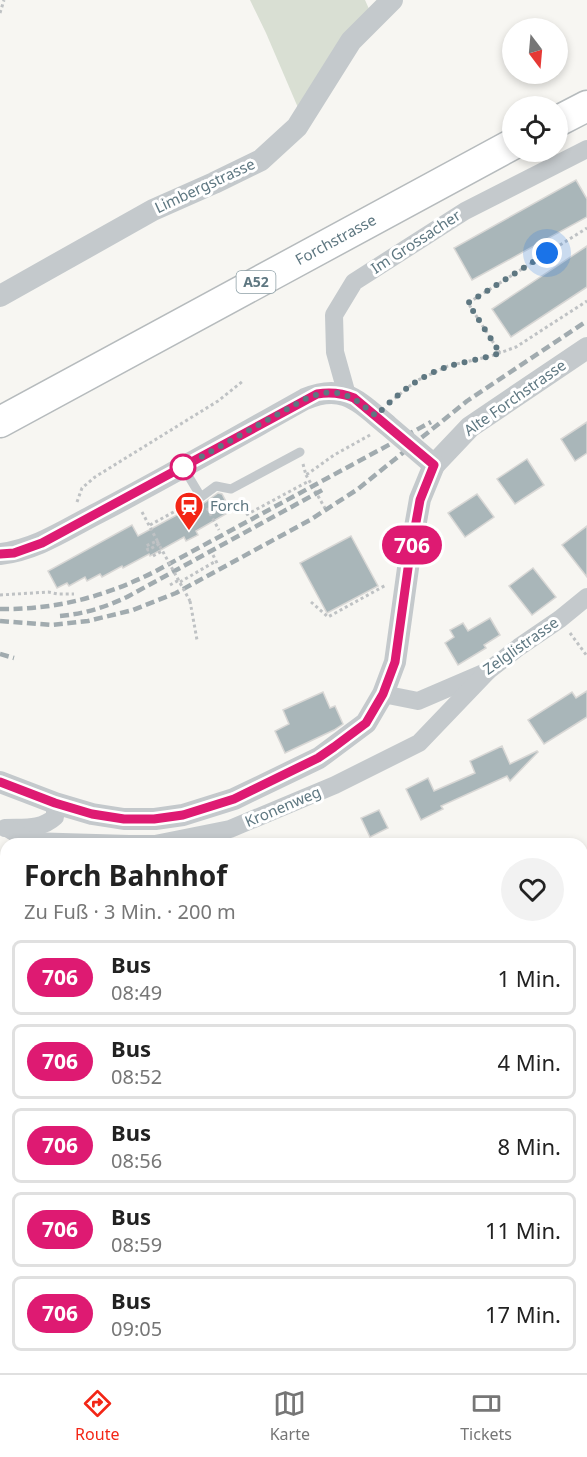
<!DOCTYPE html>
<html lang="de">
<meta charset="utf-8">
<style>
body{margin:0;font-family:"Noto Sans",sans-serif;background:#f2f2f2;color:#222;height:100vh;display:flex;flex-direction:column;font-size:22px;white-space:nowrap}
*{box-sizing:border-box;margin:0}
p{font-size:20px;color:#767676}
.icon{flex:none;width:33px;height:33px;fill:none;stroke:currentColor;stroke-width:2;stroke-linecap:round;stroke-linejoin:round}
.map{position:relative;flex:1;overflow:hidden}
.details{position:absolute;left:0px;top:838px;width:588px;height:536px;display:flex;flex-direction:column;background:#fff;border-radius:18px 18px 0 0;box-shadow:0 3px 9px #0003}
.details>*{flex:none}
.badge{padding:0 12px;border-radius:20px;font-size:21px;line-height:39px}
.needle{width:39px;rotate:164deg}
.controls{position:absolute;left:502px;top:18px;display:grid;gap:12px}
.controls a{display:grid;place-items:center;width:66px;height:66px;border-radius:50%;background:#fff;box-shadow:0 3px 9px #0003;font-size:30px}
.you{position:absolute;width:30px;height:30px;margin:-15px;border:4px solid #fff;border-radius:50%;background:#1a73e8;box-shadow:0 0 0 9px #1a73e833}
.map>.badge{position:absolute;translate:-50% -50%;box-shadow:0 0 0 3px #fff}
.round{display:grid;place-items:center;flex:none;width:63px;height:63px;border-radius:32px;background:#f2f2f2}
.head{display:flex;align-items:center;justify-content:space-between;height:102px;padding:0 24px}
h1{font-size:28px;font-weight:700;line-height:45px}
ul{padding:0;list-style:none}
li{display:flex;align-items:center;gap:18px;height:75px;margin:0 12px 9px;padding:0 12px;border:3px solid #e0e0e0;border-radius:9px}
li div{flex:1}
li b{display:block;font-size:22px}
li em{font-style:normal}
li .badge{min-width:66px;font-weight:700;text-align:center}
.tab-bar{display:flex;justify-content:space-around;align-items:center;height:84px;border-top:2px solid #e0e0e0;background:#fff;font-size:16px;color:#767676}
.tab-bar a{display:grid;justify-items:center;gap:3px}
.tab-bar .current{color:#f32616}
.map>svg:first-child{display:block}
</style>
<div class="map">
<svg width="587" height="1373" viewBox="0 0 587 1373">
<rect width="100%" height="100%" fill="#f7f6f2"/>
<polygon fill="#d9dfd3" points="250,0 365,0 369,9 299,110 266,33"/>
<g fill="#a9b6b9" stroke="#d8d7d5" stroke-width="1.5">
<polygon points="576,180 587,199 587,217 472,280 454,248"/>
<polygon points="587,246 587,287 511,337 492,309"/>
<polygon points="587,422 587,453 575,461 561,439"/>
<polygon points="527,459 544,485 515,504 497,479"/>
<polygon points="218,493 222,494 231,511 196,531 198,535 186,541 184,537 150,556 149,554 123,568 122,566 102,577 100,574 87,581 85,577 69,586 67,583 57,588 48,571 132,525 138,536 199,503 204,503"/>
<polygon points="477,494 494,517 465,537 448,513"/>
<polygon points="587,526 587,577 562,545"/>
<polygon points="351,536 378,586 327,613 300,563"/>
<polygon points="533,568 556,597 532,615 509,586"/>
<polygon points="490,618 500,635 484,645 486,648 458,665 445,643 454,637 450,630 463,623 468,631"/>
<polygon points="587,691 587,717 544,744 528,720 572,692 576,698"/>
<polygon points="323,692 330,708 335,706 343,724 334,730 285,753 275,731 289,724 283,710"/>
<polygon points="502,746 510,764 537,751 538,752 510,781 507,776 441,806 443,809 421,820 406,789 428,778 434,791 475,773 470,761"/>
<polygon points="379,810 388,828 370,837 361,818"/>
</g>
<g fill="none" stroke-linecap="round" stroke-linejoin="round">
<g stroke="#b6bbbd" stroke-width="33">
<g id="trunk">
<polyline points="558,121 587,106"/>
<path id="s1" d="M0 422 513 144"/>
</g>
</g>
<g stroke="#bfc2c4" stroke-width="3" stroke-dasharray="3 3" stroke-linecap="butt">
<polyline points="0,13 4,0"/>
<polyline points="500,353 468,303 587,228"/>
<polyline points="390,402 416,381 448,366 491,356 516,347 587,301"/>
<polyline points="303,464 306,475 334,455 370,435"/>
<polyline points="306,475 326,510"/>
<polyline points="77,502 82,488 95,477 218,401 243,381"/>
<polyline points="207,508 219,530"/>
<polyline points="142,512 159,544 148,550 146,546 157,541"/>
<polyline points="246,515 309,481"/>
<polyline points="150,525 190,503"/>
<polyline points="213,555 218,565"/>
<polyline points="153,556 162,551"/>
<polyline points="180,582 216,561"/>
<polyline points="170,585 179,580"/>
<polyline points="0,595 48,592 58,594 74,594"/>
<polyline points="190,601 197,640"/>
<polyline points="311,602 328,617 386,585"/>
<polyline points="570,633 587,656"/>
<polyline points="0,964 6,968"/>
<polyline points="582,1218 587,1218"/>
<polyline points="386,1368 388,1373"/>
<polyline points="279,1373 285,1368"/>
</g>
<polyline stroke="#c4c9cc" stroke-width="9" points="183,467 201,497 216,486 231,489 300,452"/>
<g stroke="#c4c9cc" stroke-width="18">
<polyline points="347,395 335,352 334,315 354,282 465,211 587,149"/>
<polyline points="383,694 418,701 488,671 519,647 560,619 587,597"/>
<path d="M5 828C23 827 41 830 55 817V803"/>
<polyline points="7,828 29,841 129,844 155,844 230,829 335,785 419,743 488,671"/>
</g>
<g stroke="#c4c9cc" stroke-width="22">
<polyline points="0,296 153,210 214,183 261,160 297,127 351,41 392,0"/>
<path d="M0 554C37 550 68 528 100 512 169 476 237 437 305 399 343 383 358 401 386 424"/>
<polyline points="0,782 55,803 92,814 124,819 155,819 183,815 234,799 319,758 366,723 383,694 395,662 409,561 420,499 434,465 470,427 587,348"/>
</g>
<use href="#trunk" stroke="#fff" stroke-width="30"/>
<g stroke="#a1abaf" stroke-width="4.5" stroke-dasharray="9 4.5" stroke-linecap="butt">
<path d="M0 609C56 610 107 596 156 571L431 422"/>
<path d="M60 616C84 614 106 607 127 597L326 488"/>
<polyline points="0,621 52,625 88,621 133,610 176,593 310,520 358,489 467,401 587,321"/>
<polyline points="0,654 14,658"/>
</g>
<polyline stroke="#bfc2c4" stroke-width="3" stroke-dasharray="3 3" stroke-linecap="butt" points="157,541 190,601"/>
<polyline stroke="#c4c9cc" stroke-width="22" points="386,424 434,465"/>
</g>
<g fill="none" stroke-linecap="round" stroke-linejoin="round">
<g stroke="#fff" stroke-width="14">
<path id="line" d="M0 554 14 553 42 543 317 394C330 392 342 393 354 398L434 465 420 500 409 561 395 662 383 694 366 723 334 747 318 758 234 799 183 815 154 819H124L92 814 55 803 0 782"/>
</g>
<use href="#line" stroke="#de1a72" stroke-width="9"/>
<path stroke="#5e7781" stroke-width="6" stroke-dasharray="0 10.8" d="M183 467 305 399C338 385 351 395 376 416 397 394 420 375 450 366 466 361 484 359 500 353L468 303 547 253"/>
</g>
<defs>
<g id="station-pin" transform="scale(1.5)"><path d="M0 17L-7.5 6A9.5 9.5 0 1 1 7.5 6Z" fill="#f32616" stroke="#fff"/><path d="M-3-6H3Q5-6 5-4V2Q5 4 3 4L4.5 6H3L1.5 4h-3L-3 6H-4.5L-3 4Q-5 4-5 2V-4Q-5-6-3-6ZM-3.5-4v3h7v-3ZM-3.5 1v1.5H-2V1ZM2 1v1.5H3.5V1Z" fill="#fff"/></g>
</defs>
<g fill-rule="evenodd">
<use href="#station-pin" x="189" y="506"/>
</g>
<circle fill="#fff" stroke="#de1a72" stroke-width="3" cx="183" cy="467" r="12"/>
<g text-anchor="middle" stroke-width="6" stroke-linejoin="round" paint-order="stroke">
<rect fill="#fff" stroke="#8ea0a7" stroke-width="1.5" x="236.5" y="271" width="39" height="22" rx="4.5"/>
<g font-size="14" font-weight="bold" fill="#5e7781">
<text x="256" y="287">A52</text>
</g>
<g font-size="15" fill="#5e7781" stroke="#fff">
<text transform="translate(205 186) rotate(-25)" y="5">Limbergstrasse</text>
<text dy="5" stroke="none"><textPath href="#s1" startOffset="382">Forchstrasse</textPath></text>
<text transform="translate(416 242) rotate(-33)" y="5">Im Grossacher</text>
<text transform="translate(515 398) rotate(-35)" y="5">Alte Forchstrasse</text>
<text transform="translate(521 646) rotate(-35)" y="5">Zelglistrasse</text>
<text transform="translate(283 807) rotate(-23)" y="5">Kronenweg</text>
</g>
<g font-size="15" fill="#5e7781" stroke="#fff" text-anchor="start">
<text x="210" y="511">Forch</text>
</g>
</g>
</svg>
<div class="controls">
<a><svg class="needle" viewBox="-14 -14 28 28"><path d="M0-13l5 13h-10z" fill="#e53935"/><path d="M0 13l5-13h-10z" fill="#767676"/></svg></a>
<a><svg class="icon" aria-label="locate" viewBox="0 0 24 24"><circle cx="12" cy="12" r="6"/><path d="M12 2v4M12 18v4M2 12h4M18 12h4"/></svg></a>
</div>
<div class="you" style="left:547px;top:253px"></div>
<b class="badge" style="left:412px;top:545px;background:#de1a72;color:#fff">706</b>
<section class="details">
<div class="head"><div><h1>Forch Bahnhof</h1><p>Zu Fuß · 3 Min. · 200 m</p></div><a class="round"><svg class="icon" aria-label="heart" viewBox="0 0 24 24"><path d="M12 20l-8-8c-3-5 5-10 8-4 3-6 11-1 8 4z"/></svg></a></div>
<ul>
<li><span class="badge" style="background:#de1a72;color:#fff">706</span><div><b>Bus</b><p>08:49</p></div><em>1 Min.</em></li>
<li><span class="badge" style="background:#de1a72;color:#fff">706</span><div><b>Bus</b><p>08:52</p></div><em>4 Min.</em></li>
<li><span class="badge" style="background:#de1a72;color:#fff">706</span><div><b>Bus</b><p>08:56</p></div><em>8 Min.</em></li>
<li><span class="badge" style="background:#de1a72;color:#fff">706</span><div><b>Bus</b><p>08:59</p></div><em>11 Min.</em></li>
<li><span class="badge" style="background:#de1a72;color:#fff">706</span><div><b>Bus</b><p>09:05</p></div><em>17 Min.</em></li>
</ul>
</section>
</div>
<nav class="tab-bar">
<a class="current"><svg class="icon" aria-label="directions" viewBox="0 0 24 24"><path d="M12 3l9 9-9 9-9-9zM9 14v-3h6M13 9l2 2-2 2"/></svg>Route</a>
<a><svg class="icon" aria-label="map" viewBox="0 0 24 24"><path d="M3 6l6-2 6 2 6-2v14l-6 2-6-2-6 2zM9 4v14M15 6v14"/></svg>Karte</a>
<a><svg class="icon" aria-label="tickets" viewBox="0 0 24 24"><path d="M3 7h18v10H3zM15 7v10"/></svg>Tickets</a>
</nav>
